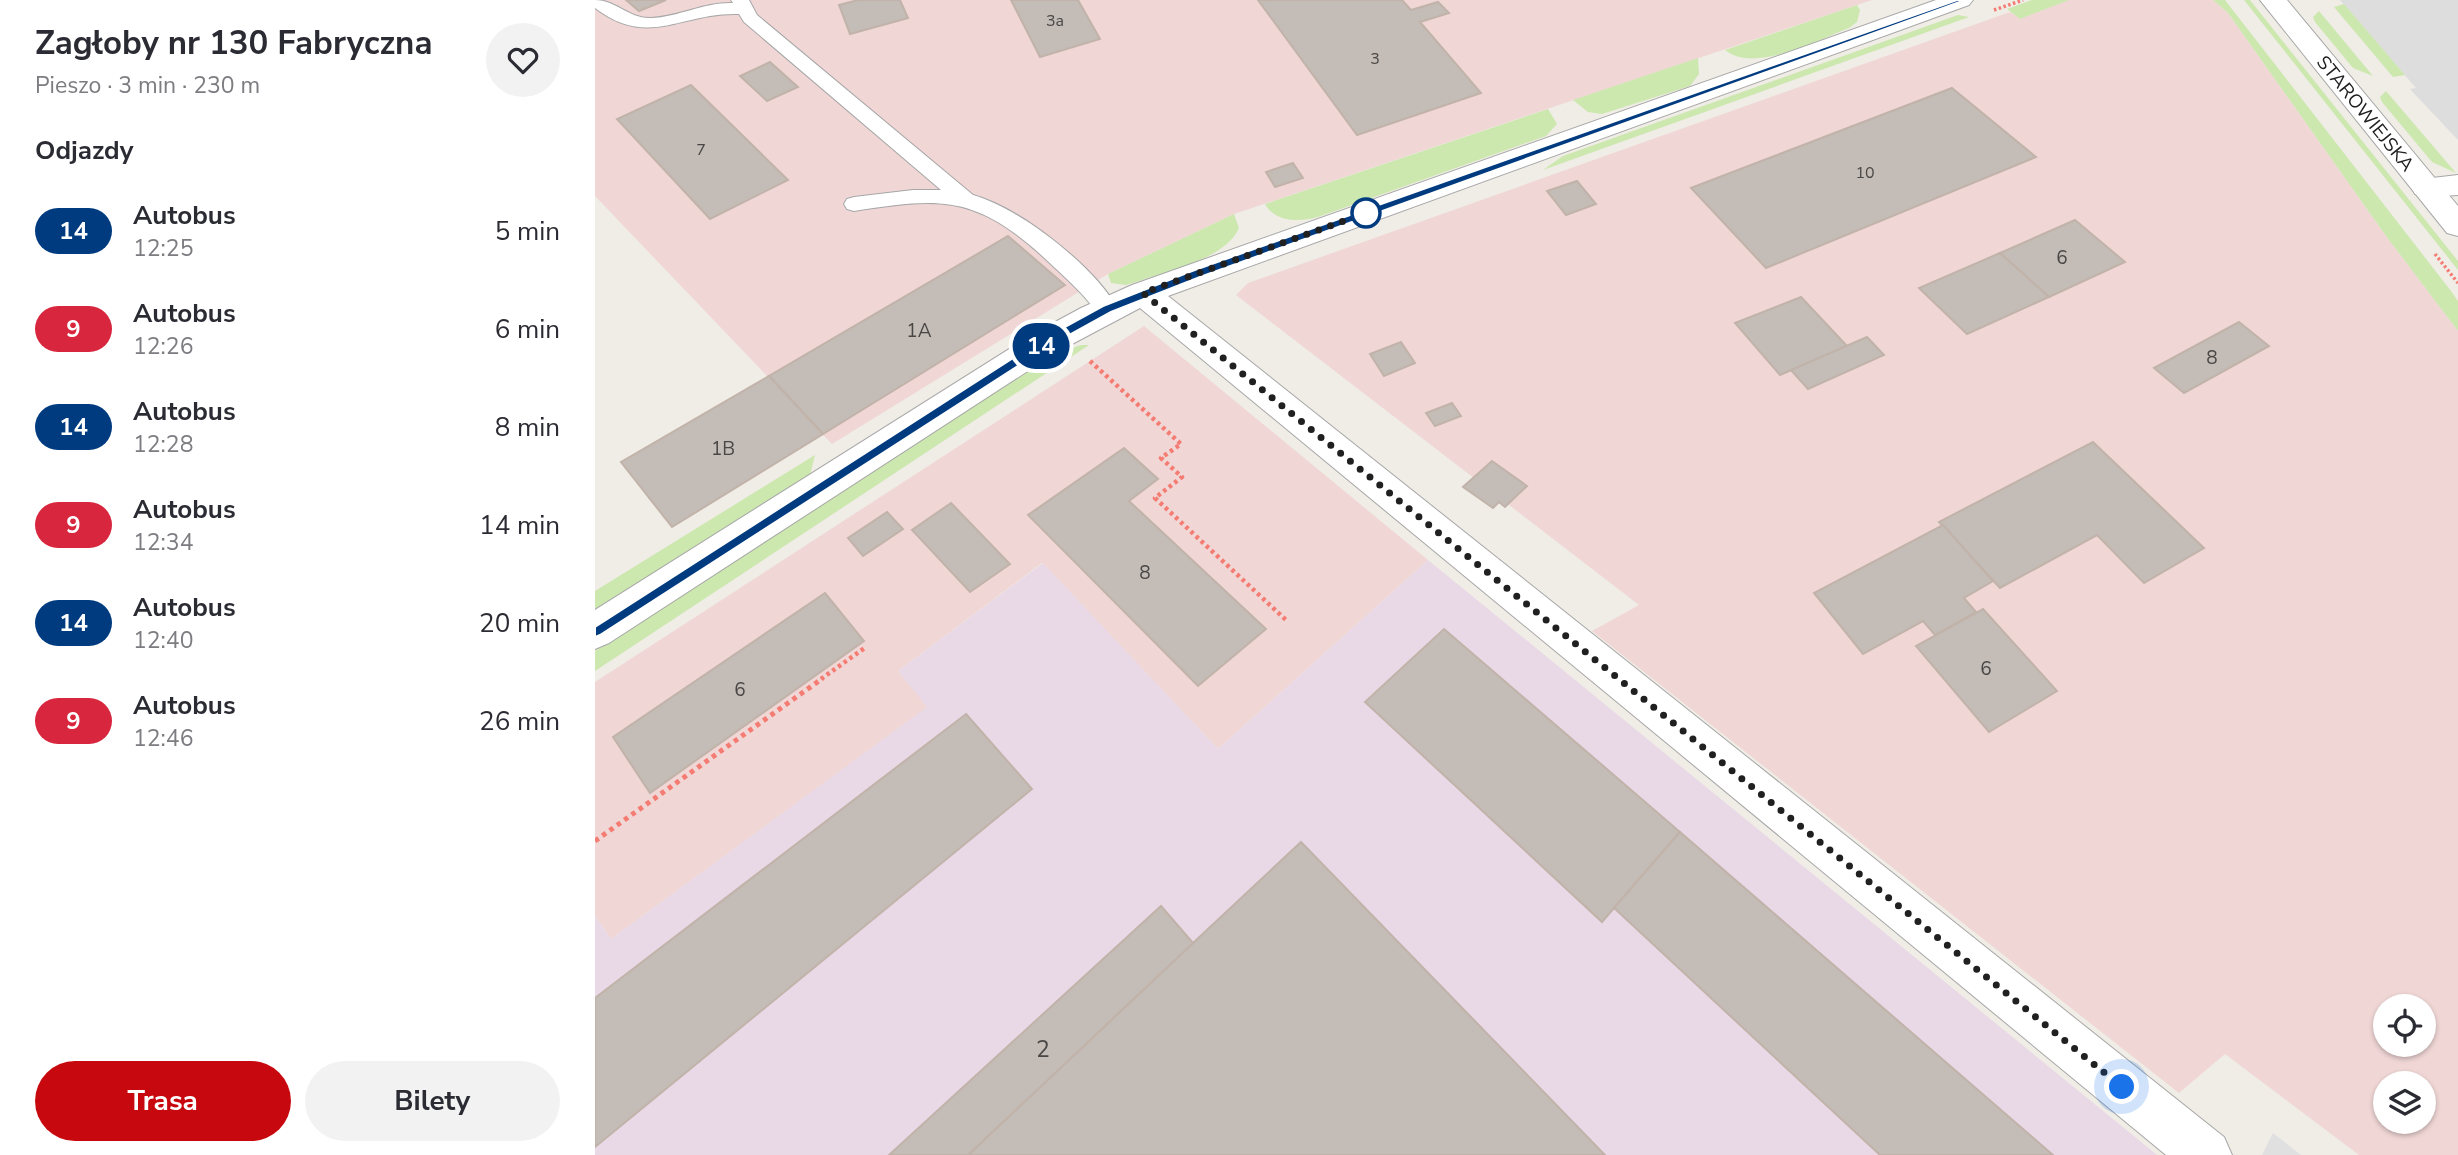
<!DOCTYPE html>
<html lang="pl">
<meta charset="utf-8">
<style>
body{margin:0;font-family:"Nunito Sans",sans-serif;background:#f2f2f3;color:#2b2b33;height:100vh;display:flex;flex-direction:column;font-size:26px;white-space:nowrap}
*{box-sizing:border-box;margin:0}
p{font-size:23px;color:#7c7c81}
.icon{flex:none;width:38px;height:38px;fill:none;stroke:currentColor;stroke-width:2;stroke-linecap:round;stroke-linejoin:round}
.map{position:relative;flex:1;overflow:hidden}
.side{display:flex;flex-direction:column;background:#fff;width:595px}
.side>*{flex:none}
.badge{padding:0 14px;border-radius:23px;font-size:24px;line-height:46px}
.fabs{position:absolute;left:1778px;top:994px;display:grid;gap:14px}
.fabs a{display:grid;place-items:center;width:63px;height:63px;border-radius:50%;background:#fff;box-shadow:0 2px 5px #0004;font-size:35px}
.you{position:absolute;width:35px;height:35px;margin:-18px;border:5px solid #fff;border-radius:50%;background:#1a73e8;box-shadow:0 0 0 10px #1a73e833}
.map>.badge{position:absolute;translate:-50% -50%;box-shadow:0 0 0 4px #fff}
h2{padding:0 35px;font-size:26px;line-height:63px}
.round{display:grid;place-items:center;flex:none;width:74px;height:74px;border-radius:37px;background:#f2f2f3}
.head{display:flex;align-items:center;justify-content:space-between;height:119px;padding:0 35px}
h1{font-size:33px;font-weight:700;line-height:52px}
.action{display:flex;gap:14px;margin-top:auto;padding:14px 35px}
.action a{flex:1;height:80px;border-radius:42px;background:#c7080e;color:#fff;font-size:28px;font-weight:700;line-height:80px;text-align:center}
.action a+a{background:#f2f2f3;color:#2b2b33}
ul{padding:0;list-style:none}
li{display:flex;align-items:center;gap:21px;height:98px;padding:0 35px}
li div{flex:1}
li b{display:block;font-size:26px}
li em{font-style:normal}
li .badge{min-width:77px;font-weight:700;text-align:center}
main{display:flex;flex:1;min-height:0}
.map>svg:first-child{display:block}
</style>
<main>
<section class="side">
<div class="head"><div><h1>Zagłoby nr 130 Fabryczna</h1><p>Pieszo · 3 min · 230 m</p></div><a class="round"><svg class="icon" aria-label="heart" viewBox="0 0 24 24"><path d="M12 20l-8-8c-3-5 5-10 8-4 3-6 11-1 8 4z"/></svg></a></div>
<h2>Odjazdy</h2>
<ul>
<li><span class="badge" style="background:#003b80;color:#fff">14</span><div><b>Autobus</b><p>12:25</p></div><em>5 min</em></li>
<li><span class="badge" style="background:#d7263d;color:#fff">9</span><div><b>Autobus</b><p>12:26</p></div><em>6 min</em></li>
<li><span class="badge" style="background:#003b80;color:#fff">14</span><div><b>Autobus</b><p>12:28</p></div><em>8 min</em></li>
<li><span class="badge" style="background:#d7263d;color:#fff">9</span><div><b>Autobus</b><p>12:34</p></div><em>14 min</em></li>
<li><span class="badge" style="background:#003b80;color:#fff">14</span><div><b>Autobus</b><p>12:40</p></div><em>20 min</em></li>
<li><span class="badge" style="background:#d7263d;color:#fff">9</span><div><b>Autobus</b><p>12:46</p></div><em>26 min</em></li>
</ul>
<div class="action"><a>Trasa</a><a>Bilety</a></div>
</section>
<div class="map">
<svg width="1863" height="1155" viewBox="0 0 1863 1155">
<rect width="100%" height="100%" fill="#f0ece6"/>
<polygon fill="#dedddd" points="1745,0 1863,0 1863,140 1815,89 1821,88"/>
<g fill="#f0d7d6" fill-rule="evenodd">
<polygon points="0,0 1277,0 639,214 513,274 237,444 0,196"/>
<path d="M1474 0H1618L1633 13 1791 236 1863 331V1155H1764L1630 1054 1584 1093 997 631 1044 605 641 295 653 283 1415 12 1425 18ZM1790 1006H1829V1045H1790ZM1790 1083H1829V1122H1790Z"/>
<polygon points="549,326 833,560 623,749 447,563 303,671 333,707 16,939 0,916 0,682"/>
</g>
<polygon fill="#e9d9e6" points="833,560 1562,1155 0,1155 0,916 16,939 332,707 303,671 448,563 623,749"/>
<g fill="#cce8af">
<polygon points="1437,0 1474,0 1425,19 1412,9"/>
<polygon points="1618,0 1630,0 1856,291 1863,301 1863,331 1791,236 1633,13"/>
<polygon points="1649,0 1655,0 1863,261 1863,270"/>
<polygon points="1749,4 1810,75 1798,77 1739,7"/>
<path d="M1262 5 1265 10 1262 22 1254 28C1223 40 1159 74 1130 50Z"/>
<polygon points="1724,11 1778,76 1758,68 1720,22 1718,17"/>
<polygon points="1363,15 1374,17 948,170 968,156"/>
<polygon points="1103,58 1104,74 1095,86 1007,114 993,112 978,100"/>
<polygon points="1791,91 1861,173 1837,162 1787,102 1785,97"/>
<path d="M953 109 962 124 951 136 723 217C704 222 681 223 670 204Z"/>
<path d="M639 214 644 228C631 259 571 271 541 282L531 285 516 283 513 274Z"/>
<polygon points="486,345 494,345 0,671 0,651 460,354"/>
<polygon points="220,455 215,475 0,612 0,591"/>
</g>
<polygon fill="#e0e0e0" points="1678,1133 1706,1155 1667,1155"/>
<g fill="#c4bcb6" stroke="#c1b3a9" stroke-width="2">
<polygon points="31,0 71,0 44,11"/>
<polygon points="263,0 305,0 313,18 255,34 244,5"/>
<polygon points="416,0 483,0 505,39 445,57"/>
<polygon points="663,0 807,0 816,10 843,2 854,13 825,22 886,93 762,135"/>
<polygon points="175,62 203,87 172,101 145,76"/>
<polygon points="96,85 193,180 115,219 22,119"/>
<polygon points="1357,88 1441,157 1171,268 1096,188"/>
<polygon points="698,163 708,178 680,187 671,172"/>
<polygon points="982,181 1001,204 971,215 952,191"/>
<polygon points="1480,220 1530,262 1454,297 1405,253"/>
<polygon points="413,236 470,285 228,434 174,376"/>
<polygon points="1405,253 1454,297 1372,334 1324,288"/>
<polygon points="1206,297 1252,346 1185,375 1140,323"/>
<polygon points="1644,322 1674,346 1589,393 1559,368"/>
<polygon points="1272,337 1289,355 1213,389 1196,370"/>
<polygon points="806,342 820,363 789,376 775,354"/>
<polygon points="174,376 228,434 77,527 26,462"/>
<polygon points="857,403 866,416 840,426 831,413"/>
<polygon points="1498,442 1609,548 1549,583 1502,535 1405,588 1344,522"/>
<polygon points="529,448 563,479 534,501 671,629 603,686 433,515"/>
<polygon points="897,461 932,486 910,507 904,502 898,508 868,487"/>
<polygon points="356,503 415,564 375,592 317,530"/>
<polygon points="292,512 308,529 268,556 253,538"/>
<polygon points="1348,525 1398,581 1369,598 1381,612 1340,635 1328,621 1268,654 1219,593"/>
<polygon points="230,593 269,641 55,793 18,737"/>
<polygon points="1388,609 1462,691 1394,732 1321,646"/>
<polygon points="849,629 1085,832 1007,922 770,702"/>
<polygon points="371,714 437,789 0,1147 0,998"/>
<polygon points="1085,832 1458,1155 1285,1155 1019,908"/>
<polygon points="706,842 1010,1155 373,1155 598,943"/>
<polygon points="566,906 598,943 373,1155 294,1155"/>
</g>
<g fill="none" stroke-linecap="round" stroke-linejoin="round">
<g stroke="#a7a7a7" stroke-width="2">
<path id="service" d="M0 0C21 0 34 19 56 18 84 17 109 2 138 3L136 0H154L162 15 378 195C425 208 499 266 523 309L520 315 512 317 504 315C487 291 465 273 444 253 377 194 343 198 259 211L252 209 249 204 252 199 259 197 318 190H346L149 22 144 14C86 12 54 49 0 8Z"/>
</g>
<g stroke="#a7a7a7" stroke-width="2">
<g id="minor">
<polygon points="1341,0 1378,0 1374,5 573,296 1629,1137 1637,1155 1571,1155 545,308 462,352 14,643 0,649 0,610 438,334 486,308 537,285"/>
<polygon points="1863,175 1863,195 1831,197 1820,194 1816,187 1820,180"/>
</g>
</g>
<g stroke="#a7a7a7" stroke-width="2">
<polygon id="tertiary" points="1665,0 1692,0 1863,206 1863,236 1852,233"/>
</g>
<g stroke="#f47c73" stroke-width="3.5" stroke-dasharray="2.5 2.5" stroke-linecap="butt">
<polyline points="1399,10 1428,0"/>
<polyline points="1840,254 1863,283"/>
</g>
<g stroke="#f47c73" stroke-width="4.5" stroke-dasharray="3.5 3.5" stroke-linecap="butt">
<polyline points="495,361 586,444 566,458 587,477 560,498 691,620"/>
<polyline points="226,679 271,647"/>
</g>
<polyline stroke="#f47c73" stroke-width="5" stroke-dasharray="4.5 4.5" stroke-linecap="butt" points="0,841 228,678"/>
<use href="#service" fill="#fff" fill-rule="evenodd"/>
<use href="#minor" fill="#fff" fill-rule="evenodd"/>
<use href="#tertiary" fill="#fff" fill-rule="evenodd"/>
</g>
<polygon fill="#003b80" stroke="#fff" stroke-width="2" points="1362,0 1370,0 605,277 516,312 454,346 5,635 0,637 0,627 446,340 508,306 597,271"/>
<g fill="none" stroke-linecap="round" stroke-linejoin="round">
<polyline stroke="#202020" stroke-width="7" stroke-dasharray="0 12.6" points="771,213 777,211 548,293 1527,1087"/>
</g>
<circle fill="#fff" stroke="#003b80" stroke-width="3.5" cx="771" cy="213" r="14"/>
<g text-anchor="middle" stroke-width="7" stroke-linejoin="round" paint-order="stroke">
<g font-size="16" fill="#494746">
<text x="460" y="26">3a</text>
<text x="780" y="64">3</text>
<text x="106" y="155">7</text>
<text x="1270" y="178">10</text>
</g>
<g font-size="19" fill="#202020" stroke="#fff">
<text transform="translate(1771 113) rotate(51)" y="7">STAROWIEJSKA</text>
</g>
<g font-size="19" fill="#494746">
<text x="1467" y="264">6</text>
<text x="324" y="337">1A</text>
<text x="1617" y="364">8</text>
<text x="128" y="455">1B</text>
<text x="550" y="579">8</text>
<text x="1391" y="675">6</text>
<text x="145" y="696">6</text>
</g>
<g font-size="23" fill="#494746">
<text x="448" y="1057">2</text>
</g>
</g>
</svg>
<div class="fabs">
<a><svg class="icon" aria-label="locate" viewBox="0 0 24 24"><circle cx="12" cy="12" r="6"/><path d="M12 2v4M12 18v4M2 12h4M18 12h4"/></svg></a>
<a><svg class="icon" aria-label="layers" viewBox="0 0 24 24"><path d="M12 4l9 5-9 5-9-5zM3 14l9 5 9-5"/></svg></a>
</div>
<div class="you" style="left:1527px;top:1087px"></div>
<b class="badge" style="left:446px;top:346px;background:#003b80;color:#fff">14</b>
</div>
</main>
